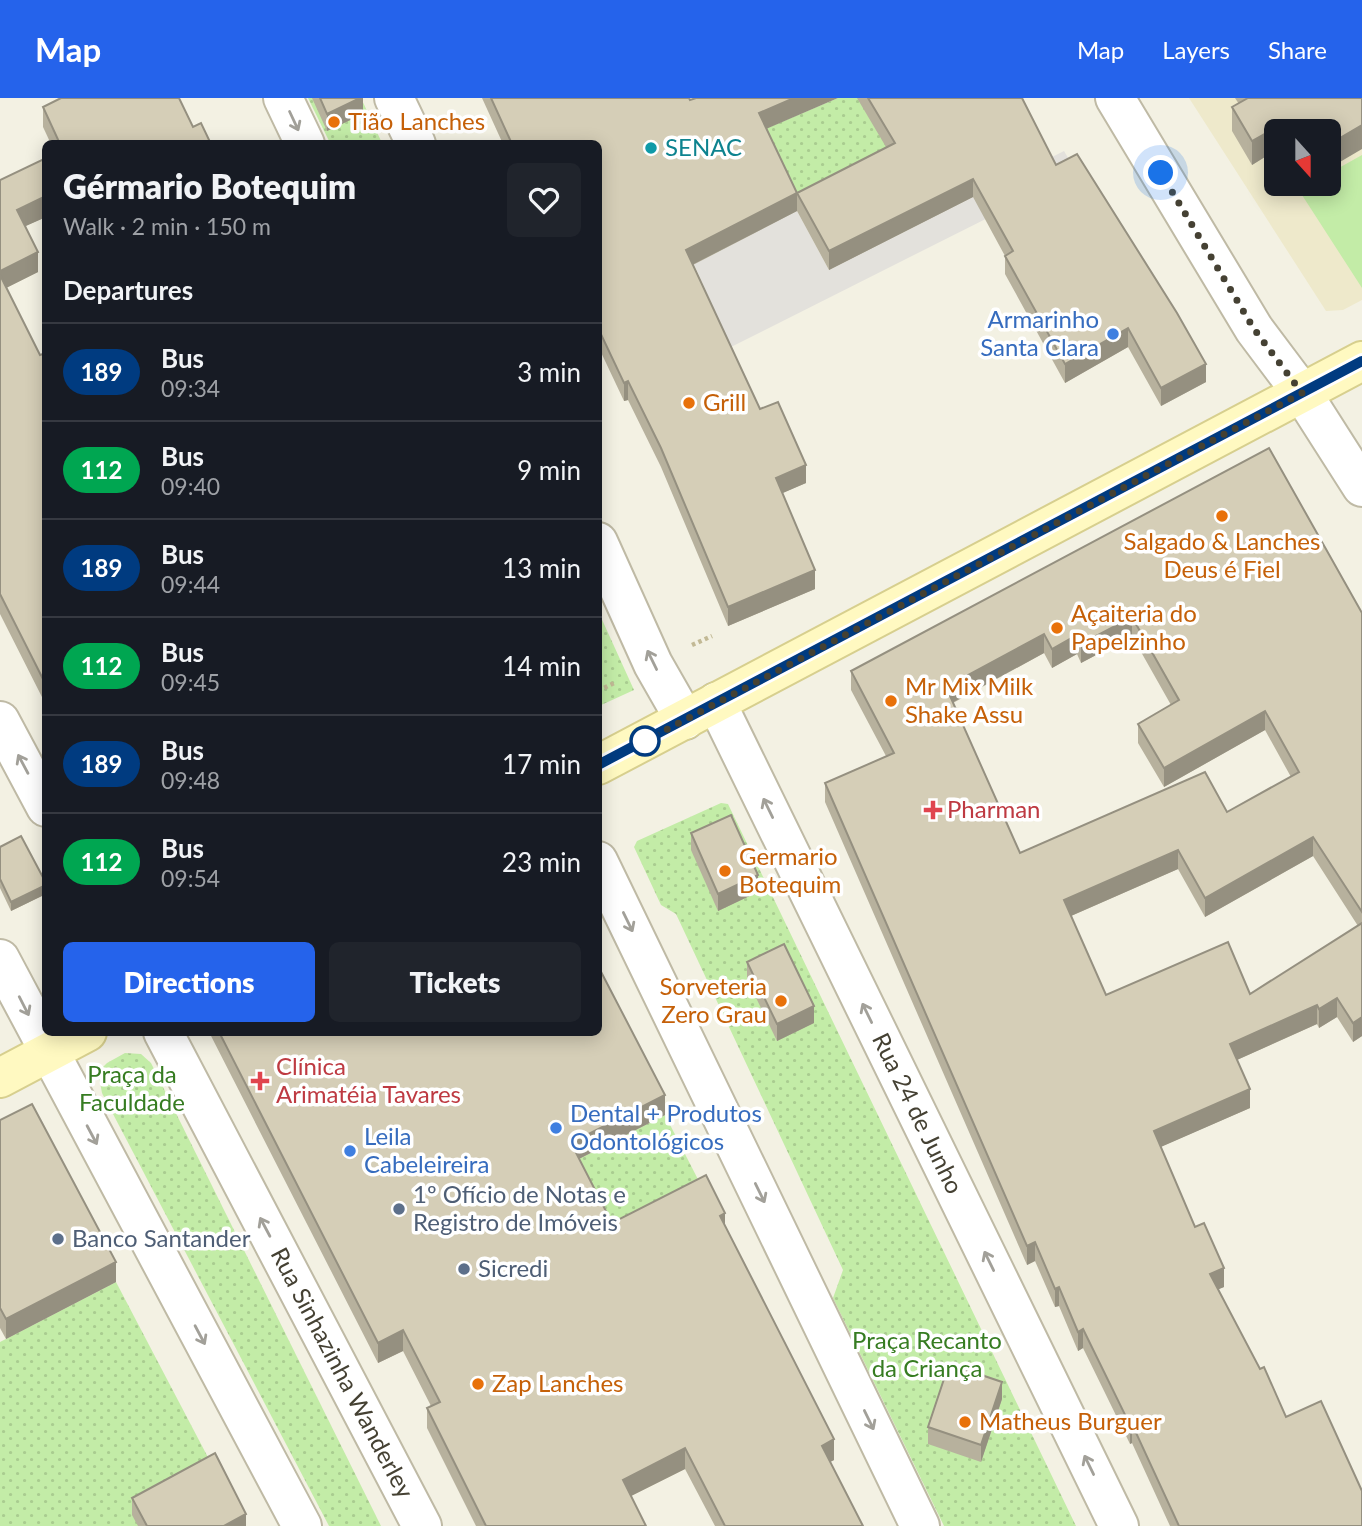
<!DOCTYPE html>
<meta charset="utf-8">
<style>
body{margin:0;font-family:Lato,sans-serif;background:#20242c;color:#f1f3f6;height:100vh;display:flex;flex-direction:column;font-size:26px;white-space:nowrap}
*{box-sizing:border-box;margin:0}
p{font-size:23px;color:#9ea1a6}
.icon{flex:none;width:38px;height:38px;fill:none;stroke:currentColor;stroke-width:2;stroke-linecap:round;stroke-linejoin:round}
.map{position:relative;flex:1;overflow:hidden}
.sheet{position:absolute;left:42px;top:42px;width:560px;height:896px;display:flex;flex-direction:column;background:#171b24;border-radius:10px;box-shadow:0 4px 18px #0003}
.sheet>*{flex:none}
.badge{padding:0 14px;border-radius:23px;font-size:24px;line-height:46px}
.needle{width:46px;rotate:159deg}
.controls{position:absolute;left:1264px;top:21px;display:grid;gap:14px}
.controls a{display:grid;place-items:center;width:77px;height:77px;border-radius:10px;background:#171b24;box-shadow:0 4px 18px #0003;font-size:35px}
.you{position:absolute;width:35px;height:35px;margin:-18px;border:5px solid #fff;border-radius:50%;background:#1a73e8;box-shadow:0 0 0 10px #1a73e833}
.map>.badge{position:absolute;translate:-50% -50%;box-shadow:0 0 0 4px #fff}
h2{padding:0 21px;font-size:26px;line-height:63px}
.round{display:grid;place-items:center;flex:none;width:74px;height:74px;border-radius:10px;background:#20242c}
.overview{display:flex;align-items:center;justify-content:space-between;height:119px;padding:0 21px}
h1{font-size:33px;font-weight:800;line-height:52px}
.cta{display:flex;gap:14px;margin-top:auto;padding:14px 21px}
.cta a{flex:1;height:80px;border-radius:10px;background:#2563eb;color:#fff;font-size:28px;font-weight:800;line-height:80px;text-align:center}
.cta a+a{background:#20242c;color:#f1f3f6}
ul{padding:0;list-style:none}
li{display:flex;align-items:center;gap:21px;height:98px;padding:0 21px;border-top:2px solid #363941}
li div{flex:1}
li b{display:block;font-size:26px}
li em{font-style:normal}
li .badge{min-width:77px;font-weight:700;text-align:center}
header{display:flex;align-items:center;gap:42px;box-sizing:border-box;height:98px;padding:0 35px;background:#2563eb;color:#fff}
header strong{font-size:33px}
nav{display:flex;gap:38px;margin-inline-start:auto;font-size:24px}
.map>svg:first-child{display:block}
</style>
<header>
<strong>Map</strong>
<nav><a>Map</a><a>Layers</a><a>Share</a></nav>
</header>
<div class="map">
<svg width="1362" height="1428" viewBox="0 0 1362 1428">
<defs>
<pattern id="grass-dots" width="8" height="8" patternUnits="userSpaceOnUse" patternTransform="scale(1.75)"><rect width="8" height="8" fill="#c3eca7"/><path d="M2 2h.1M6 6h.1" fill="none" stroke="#a9cc90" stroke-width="1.8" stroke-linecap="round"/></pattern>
</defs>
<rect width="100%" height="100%" fill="#f3f1e3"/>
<path fill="#eee9cb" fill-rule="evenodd" d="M1189 0H1362V202L1343 212 1326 213ZM1276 33H1328V86H1276Z"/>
<g fill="url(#grass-dots)">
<polygon points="308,0 361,0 382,45 330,45"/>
<polygon points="838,0 898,0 895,64 797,113 773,63 715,89 740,142 703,162 668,72"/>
<polygon points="599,515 634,592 599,608 598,608"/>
<polygon points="721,705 728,706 1076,1428 944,1428 833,1200 843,1172 676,816 661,807 634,749 637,743"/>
<polygon points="125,955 141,956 151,965 381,1428 329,1428 102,995 98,974 107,965"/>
<polygon points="665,1017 706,1097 612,1146 571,1065"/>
<polygon points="116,1184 244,1428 0,1428 0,1244"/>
</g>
<polygon fill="#c3eca7" points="1362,57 1362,190 1302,97 1314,86 1328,86 1328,76"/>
<polygon fill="#e3e1dc" points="1064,53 1077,75 731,249 694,166 797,113 829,172"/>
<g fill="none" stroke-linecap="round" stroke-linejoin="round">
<g stroke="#bfbaa5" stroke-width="42">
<g id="minor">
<polyline points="283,0 305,46"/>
<polyline points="394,0 416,46"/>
<polyline points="1115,0 1254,231 1302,295 1362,389"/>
<polyline points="598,444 653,566 685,622"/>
<path id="s1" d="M716 604 1119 1428"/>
<polyline points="598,763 920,1428"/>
</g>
</g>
<g stroke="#bfbaa5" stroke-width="42">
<g id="tertiary">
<polyline points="0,623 46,709"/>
<polyline points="0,861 302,1428"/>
<path id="s2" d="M163 934 422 1428"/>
</g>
</g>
<g stroke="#d7cf8e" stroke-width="42">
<g id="secondary">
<polyline points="598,667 1362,263"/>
<polyline points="0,980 87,934"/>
</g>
</g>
<g stroke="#c2b995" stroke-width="4.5" stroke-dasharray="3.5 3.5" stroke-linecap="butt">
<polyline points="692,547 712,538"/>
<polyline points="598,593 614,585"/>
</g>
<use href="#minor" stroke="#fff" stroke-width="38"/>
<use href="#tertiary" stroke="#fff" stroke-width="38"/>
<use href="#secondary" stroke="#fff9c1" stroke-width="38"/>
</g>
<g fill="#b7b19d" fill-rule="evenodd">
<polygon points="312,0 363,0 363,16 327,33"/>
<polygon points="482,0 689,0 690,2 766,30 797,95 886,49 857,0 1022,0 1056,67 1206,284 1161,308 1128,249 1065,285 1005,176 1005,158 973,99 829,172 797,113 693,167 760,311 806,385 782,395 815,491 728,528 661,369 628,302 624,303 598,248 598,46 503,46"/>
<polygon points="1235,0 1362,0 1328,33 1276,33 1276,70 1268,57 1252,67 1232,33 1232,9 1239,6"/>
<polygon points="43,9 193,29 211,46 51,46 43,29"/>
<polygon points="46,60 46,119 25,128 38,174 6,190 40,257 46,255 46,607 0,516 0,82"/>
<path d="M1269 350 1362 515V938L1353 944 1337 919 1319 930 1317 926 1237 962 1250 1010 1160 1049 1195 1129 1224 1189 1218 1191 1260 1271 1286 1319 1362 1428H1170L1132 1345 1130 1346 1083 1250 1078 1253 1059 1208 1055 1209 1035 1163 1027 1167 825 704V685L886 658 851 592V573ZM1132 538 1171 607 1138 626V645L1164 689 1265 632 1291 679 1227 714 1020 755 953 605 1044 555 1052 570 1077 556 1081 565ZM1313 758 1358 828 1250 896 1106 897 1071 818 1178 771 1205 819Z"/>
<polygon points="691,735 758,794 718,813 691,752"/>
<polygon points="0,749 46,785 46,796 11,813 0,790"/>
<polygon points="747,864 814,925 777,943 747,881"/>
<polygon points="209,934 598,934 665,1017 579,1061 612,1125 725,1129 834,1362 830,1364 863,1428 715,1428 685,1371 631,1398 646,1428 476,1428 427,1330 427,1310 431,1308 403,1253 378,1265"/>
<polygon points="0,1022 116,1184 6,1241 0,1230"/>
<polygon points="1002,1301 981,1364 928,1346 928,1329"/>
<polygon points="132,1400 246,1428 138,1428 132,1417"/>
</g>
<g fill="#959080">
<polygon points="360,0 363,0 363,16 327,33 327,16"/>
<polygon points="794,0 838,0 759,34 759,15"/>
<polygon points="1362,27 1362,51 1328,71 1328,47"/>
<polygon points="1268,34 1268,57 1252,67 1252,43"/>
<polygon points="973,81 973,99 829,172 829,153"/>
<polygon points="797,95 797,113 686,170 686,152"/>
<polygon points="46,98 46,119 17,132 17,112"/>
<polygon points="38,154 38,174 0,193 0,173"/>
<polygon points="1128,230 1128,249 1065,285 1065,266"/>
<polygon points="1206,266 1206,284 1161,308 1161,290"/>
<polygon points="628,283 628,302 624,303 624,285"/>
<polygon points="806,367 806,385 776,398 776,380"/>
<polygon points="815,472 815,491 728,528 728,509"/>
<polygon points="1132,519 1132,538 1081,565 1081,546"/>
<polygon points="1044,536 1044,555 946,608 946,589"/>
<polygon points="1077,537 1077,556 1052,570 1052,551"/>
<polygon points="1265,613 1265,632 1164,689 1164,670"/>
<polygon points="1313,739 1313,758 1205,819 1205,800"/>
<polygon points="1178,752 1178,771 1064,821 1064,802"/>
<polygon points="758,777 758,794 718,813 718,796"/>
<polygon points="46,787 46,796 11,813 11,804"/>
<polygon points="1337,900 1337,919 1319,930 1319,911"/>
<polygon points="1317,907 1317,926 1230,965 1230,946"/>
<polygon points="814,908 814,925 777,943 777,926"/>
<polygon points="1362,919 1362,938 1353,944 1353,925"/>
<polygon points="1250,991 1250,1010 1154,1052 1154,1033"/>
<polygon points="665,997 665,1017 571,1065 571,1045"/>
<polygon points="725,1115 725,1135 720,1118"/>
<polygon points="1035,1144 1035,1163 1027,1167 1027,1148"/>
<polygon points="116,1164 116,1184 6,1241 6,1221"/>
<polygon points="1224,1170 1224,1189 1210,1195 1210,1176"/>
<polygon points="1059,1189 1059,1208 1055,1209 1055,1191"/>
<polygon points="1083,1231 1083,1250 1078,1253 1078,1234"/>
<polygon points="403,1232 403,1253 378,1265 378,1245"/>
<polygon points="1002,1284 1002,1301 981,1364 981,1347"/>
<polygon points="1132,1326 1132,1345 1130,1346 1130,1327"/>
<polygon points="834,1341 834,1362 822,1368 822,1348"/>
<polygon points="685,1350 685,1371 623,1402 623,1382"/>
<polygon points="246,1416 246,1428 224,1428"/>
</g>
<g fill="#d5ceb7" stroke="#959080" stroke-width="2" fill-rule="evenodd">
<polygon points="61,0 179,0 193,29 201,25 211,46 60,46 43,9"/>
<polygon points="320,0 360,0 327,16"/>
<polygon points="491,0 689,0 690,2 696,0 794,0 759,15 797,95 686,152 760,311 778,304 806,367 776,380 815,472 728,509 661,350 628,283 624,285 598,230 598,46 512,46"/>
<polygon points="868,0 1022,0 1056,67 1077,56 1177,215 1206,266 1161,290 1128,230 1065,266 1005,158 1013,153 973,81 829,153 797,95 895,45"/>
<polygon points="1248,0 1362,0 1362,27 1328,47 1328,33 1276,33 1276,47 1268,34 1252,43 1232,9"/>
<polygon points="46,60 46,98 17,112 38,154 0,173 0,82"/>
<polygon points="0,177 40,257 46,255 46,587 0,496"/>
<path d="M1269 350 1362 515V814L1313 739 1205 800 1178 752 1064 802 1106 897 1228 844 1250 896 1362 825V919L1353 925 1337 900 1319 911 1317 907 1230 946 1250 991 1154 1033 1195 1129 1204 1125 1224 1170 1210 1176 1260 1271 1264 1269 1286 1319 1321 1303 1362 1393V1428H1179L1132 1326 1130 1327 1083 1231 1078 1234 1059 1189 1055 1191 1035 1144 1027 1148 825 685 894 655 851 573ZM1132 519 1179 602 1138 626 1164 670 1265 613 1299 674 1227 714 1205 674 1020 755 946 589 1044 536 1052 551 1077 537 1081 546Z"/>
<polygon points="731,717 758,777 718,796 691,735"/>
<polygon points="21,738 46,785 46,787 11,804 0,781 0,749"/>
<polygon points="784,846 814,908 777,926 747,864"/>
<polygon points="598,868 665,997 571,1045 612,1125 706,1077 725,1115 720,1118 834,1341 822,1348 863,1428 725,1428 685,1350 623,1382 646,1428 486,1428 427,1310 440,1304 403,1232 378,1245 219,934 598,934"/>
<polygon points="32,1006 116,1164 6,1221 0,1210 0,1022"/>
<polygon points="949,1266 1002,1284 981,1347 928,1329"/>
<polygon points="215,1355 246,1416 224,1428 147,1428 132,1400"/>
</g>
<defs><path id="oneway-shaft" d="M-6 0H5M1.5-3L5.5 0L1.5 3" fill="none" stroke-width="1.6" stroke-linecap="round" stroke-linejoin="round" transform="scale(1.75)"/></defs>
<g stroke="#a2a099">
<use href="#oneway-shaft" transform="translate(294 23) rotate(65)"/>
<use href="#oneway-shaft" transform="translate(652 562) rotate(-116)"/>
<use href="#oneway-shaft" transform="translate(23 666) rotate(-118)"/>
<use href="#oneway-shaft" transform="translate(768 710) rotate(-116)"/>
<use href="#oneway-shaft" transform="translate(628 824) rotate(64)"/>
<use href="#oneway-shaft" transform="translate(24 908) rotate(63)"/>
<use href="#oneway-shaft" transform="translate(867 915) rotate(-116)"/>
<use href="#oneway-shaft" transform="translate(92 1037) rotate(62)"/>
<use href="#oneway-shaft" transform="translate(760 1095) rotate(64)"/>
<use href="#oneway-shaft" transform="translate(265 1129) rotate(-118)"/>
<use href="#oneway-shaft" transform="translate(989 1163) rotate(-116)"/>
<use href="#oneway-shaft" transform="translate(200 1237) rotate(62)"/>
<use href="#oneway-shaft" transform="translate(869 1322) rotate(64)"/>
<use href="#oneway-shaft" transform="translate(1089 1367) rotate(-116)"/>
</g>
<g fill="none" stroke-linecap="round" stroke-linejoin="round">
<g stroke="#fff" stroke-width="16">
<polyline id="line" points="598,667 1362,263"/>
</g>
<use href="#line" stroke="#003b80" stroke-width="10"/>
<polyline stroke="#454133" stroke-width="7" stroke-dasharray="0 12.6" points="645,643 1302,295 1254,231 1161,75"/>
</g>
<g fill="#e8710a" stroke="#fff" stroke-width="2.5">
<circle cx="334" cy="24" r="7"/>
<circle cx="689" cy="305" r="7"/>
<circle cx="1222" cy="418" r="7"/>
<circle cx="1057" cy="530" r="7"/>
<circle cx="891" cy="603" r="7"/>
<circle cx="725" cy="773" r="7"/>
<circle cx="781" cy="903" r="7"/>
<circle cx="478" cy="1286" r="7"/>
<circle cx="965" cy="1324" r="7"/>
</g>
<circle fill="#0f9aa8" stroke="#fff" stroke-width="2.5" cx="651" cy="50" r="7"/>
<g fill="#3f7fe0" stroke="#fff" stroke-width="2.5">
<circle cx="1113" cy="236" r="7"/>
<circle cx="556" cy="1030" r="7"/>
<circle cx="350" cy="1053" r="7"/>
</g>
<circle fill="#fff" stroke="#003b80" stroke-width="3.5" cx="645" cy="643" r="14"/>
<g fill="#e0444e" stroke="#fff" stroke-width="2.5">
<path d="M929.5 701.5h7v7h7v7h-7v7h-7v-7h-7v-7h7z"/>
<path d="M256.5 972.5h7v7h7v7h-7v7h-7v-7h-7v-7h7z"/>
</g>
<g fill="#5c6f8a" stroke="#fff" stroke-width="2.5">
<circle cx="399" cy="1111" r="7"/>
<circle cx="58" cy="1141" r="7"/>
<circle cx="464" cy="1171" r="7"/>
</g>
<g text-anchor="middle" stroke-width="7" stroke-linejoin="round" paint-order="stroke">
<g font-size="24" fill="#c56008" stroke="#fff" text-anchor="start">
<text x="348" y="32">Tião Lanches</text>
<text x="703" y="313">Grill</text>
<text x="1222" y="452" text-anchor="middle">Salgado &amp; Lanches<tspan x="1222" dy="28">Deus é Fiel</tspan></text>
<text x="1071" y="524">Açaiteria do<tspan x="1071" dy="28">Papelzinho</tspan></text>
<text x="905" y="597">Mr Mix Milk<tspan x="905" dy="28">Shake Assu</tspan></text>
<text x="739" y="767">Germario<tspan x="739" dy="28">Botequim</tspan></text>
<text x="767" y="897" text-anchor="end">Sorveteria<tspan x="767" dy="28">Zero Grau</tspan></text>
<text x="492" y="1294">Zap Lanches</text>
<text x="979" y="1332">Matheus Burguer</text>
</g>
<g font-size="24" fill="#0d838f" stroke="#fff" text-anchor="start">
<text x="665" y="58">SENAC</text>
</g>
<g font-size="24" fill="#366cbe" stroke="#fff" text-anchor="start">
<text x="1099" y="230" text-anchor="end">Armarinho<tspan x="1099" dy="28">Santa Clara</tspan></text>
<text x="570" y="1024">Dental + Produtos<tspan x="570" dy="28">Odontológicos</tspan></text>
<text x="364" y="1047">Leila<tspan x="364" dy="28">Cabeleireira</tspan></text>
</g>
<g font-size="24" fill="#be3a42" stroke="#fff" text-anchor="start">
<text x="947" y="720">Pharman</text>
<text x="276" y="977">Clínica<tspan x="276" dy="28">Arimatéia Tavares</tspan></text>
</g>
<g font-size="24" fill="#367c21" stroke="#fff">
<text x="132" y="985">Praça da<tspan x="132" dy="28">Faculdade</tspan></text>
<text x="927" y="1251">Praça Recanto<tspan x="927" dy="28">da Criança</tspan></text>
</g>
<g font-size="24" fill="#454133" stroke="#fff">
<text dy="8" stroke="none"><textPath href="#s1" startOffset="458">Rua 24 de Junho</textPath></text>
<text dy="8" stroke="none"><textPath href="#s2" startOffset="385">Rua Sinhazinha Wanderley</textPath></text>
</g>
<g font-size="24" fill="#4e5e75" stroke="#fff" text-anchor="start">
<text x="413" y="1105">1º Ofício de Notas e<tspan x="413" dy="28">Registro de Imóveis</tspan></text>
<text x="72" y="1149">Banco Santander</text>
<text x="478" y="1179">Sicredi</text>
</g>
</g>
</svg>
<div class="controls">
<a><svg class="needle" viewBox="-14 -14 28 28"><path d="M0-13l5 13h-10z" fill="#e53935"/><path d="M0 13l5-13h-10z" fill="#9ea1a6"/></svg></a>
</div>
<div class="you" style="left:1161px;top:75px"></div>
<section class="sheet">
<div class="overview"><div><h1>Gérmario Botequim</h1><p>Walk · 2 min · 150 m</p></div><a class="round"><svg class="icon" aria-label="heart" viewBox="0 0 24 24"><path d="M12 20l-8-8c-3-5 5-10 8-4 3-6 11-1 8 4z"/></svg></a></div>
<h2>Departures</h2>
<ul>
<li><span class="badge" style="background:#003b80;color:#fff">189</span><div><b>Bus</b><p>09:34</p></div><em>3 min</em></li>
<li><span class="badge" style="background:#00a651;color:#fff">112</span><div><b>Bus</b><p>09:40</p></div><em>9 min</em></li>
<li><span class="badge" style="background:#003b80;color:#fff">189</span><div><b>Bus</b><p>09:44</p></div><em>13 min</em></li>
<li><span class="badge" style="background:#00a651;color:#fff">112</span><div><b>Bus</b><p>09:45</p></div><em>14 min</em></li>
<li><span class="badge" style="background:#003b80;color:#fff">189</span><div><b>Bus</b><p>09:48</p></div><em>17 min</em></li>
<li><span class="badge" style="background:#00a651;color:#fff">112</span><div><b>Bus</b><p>09:54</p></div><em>23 min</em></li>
</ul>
<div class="cta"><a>Directions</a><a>Tickets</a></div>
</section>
</div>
